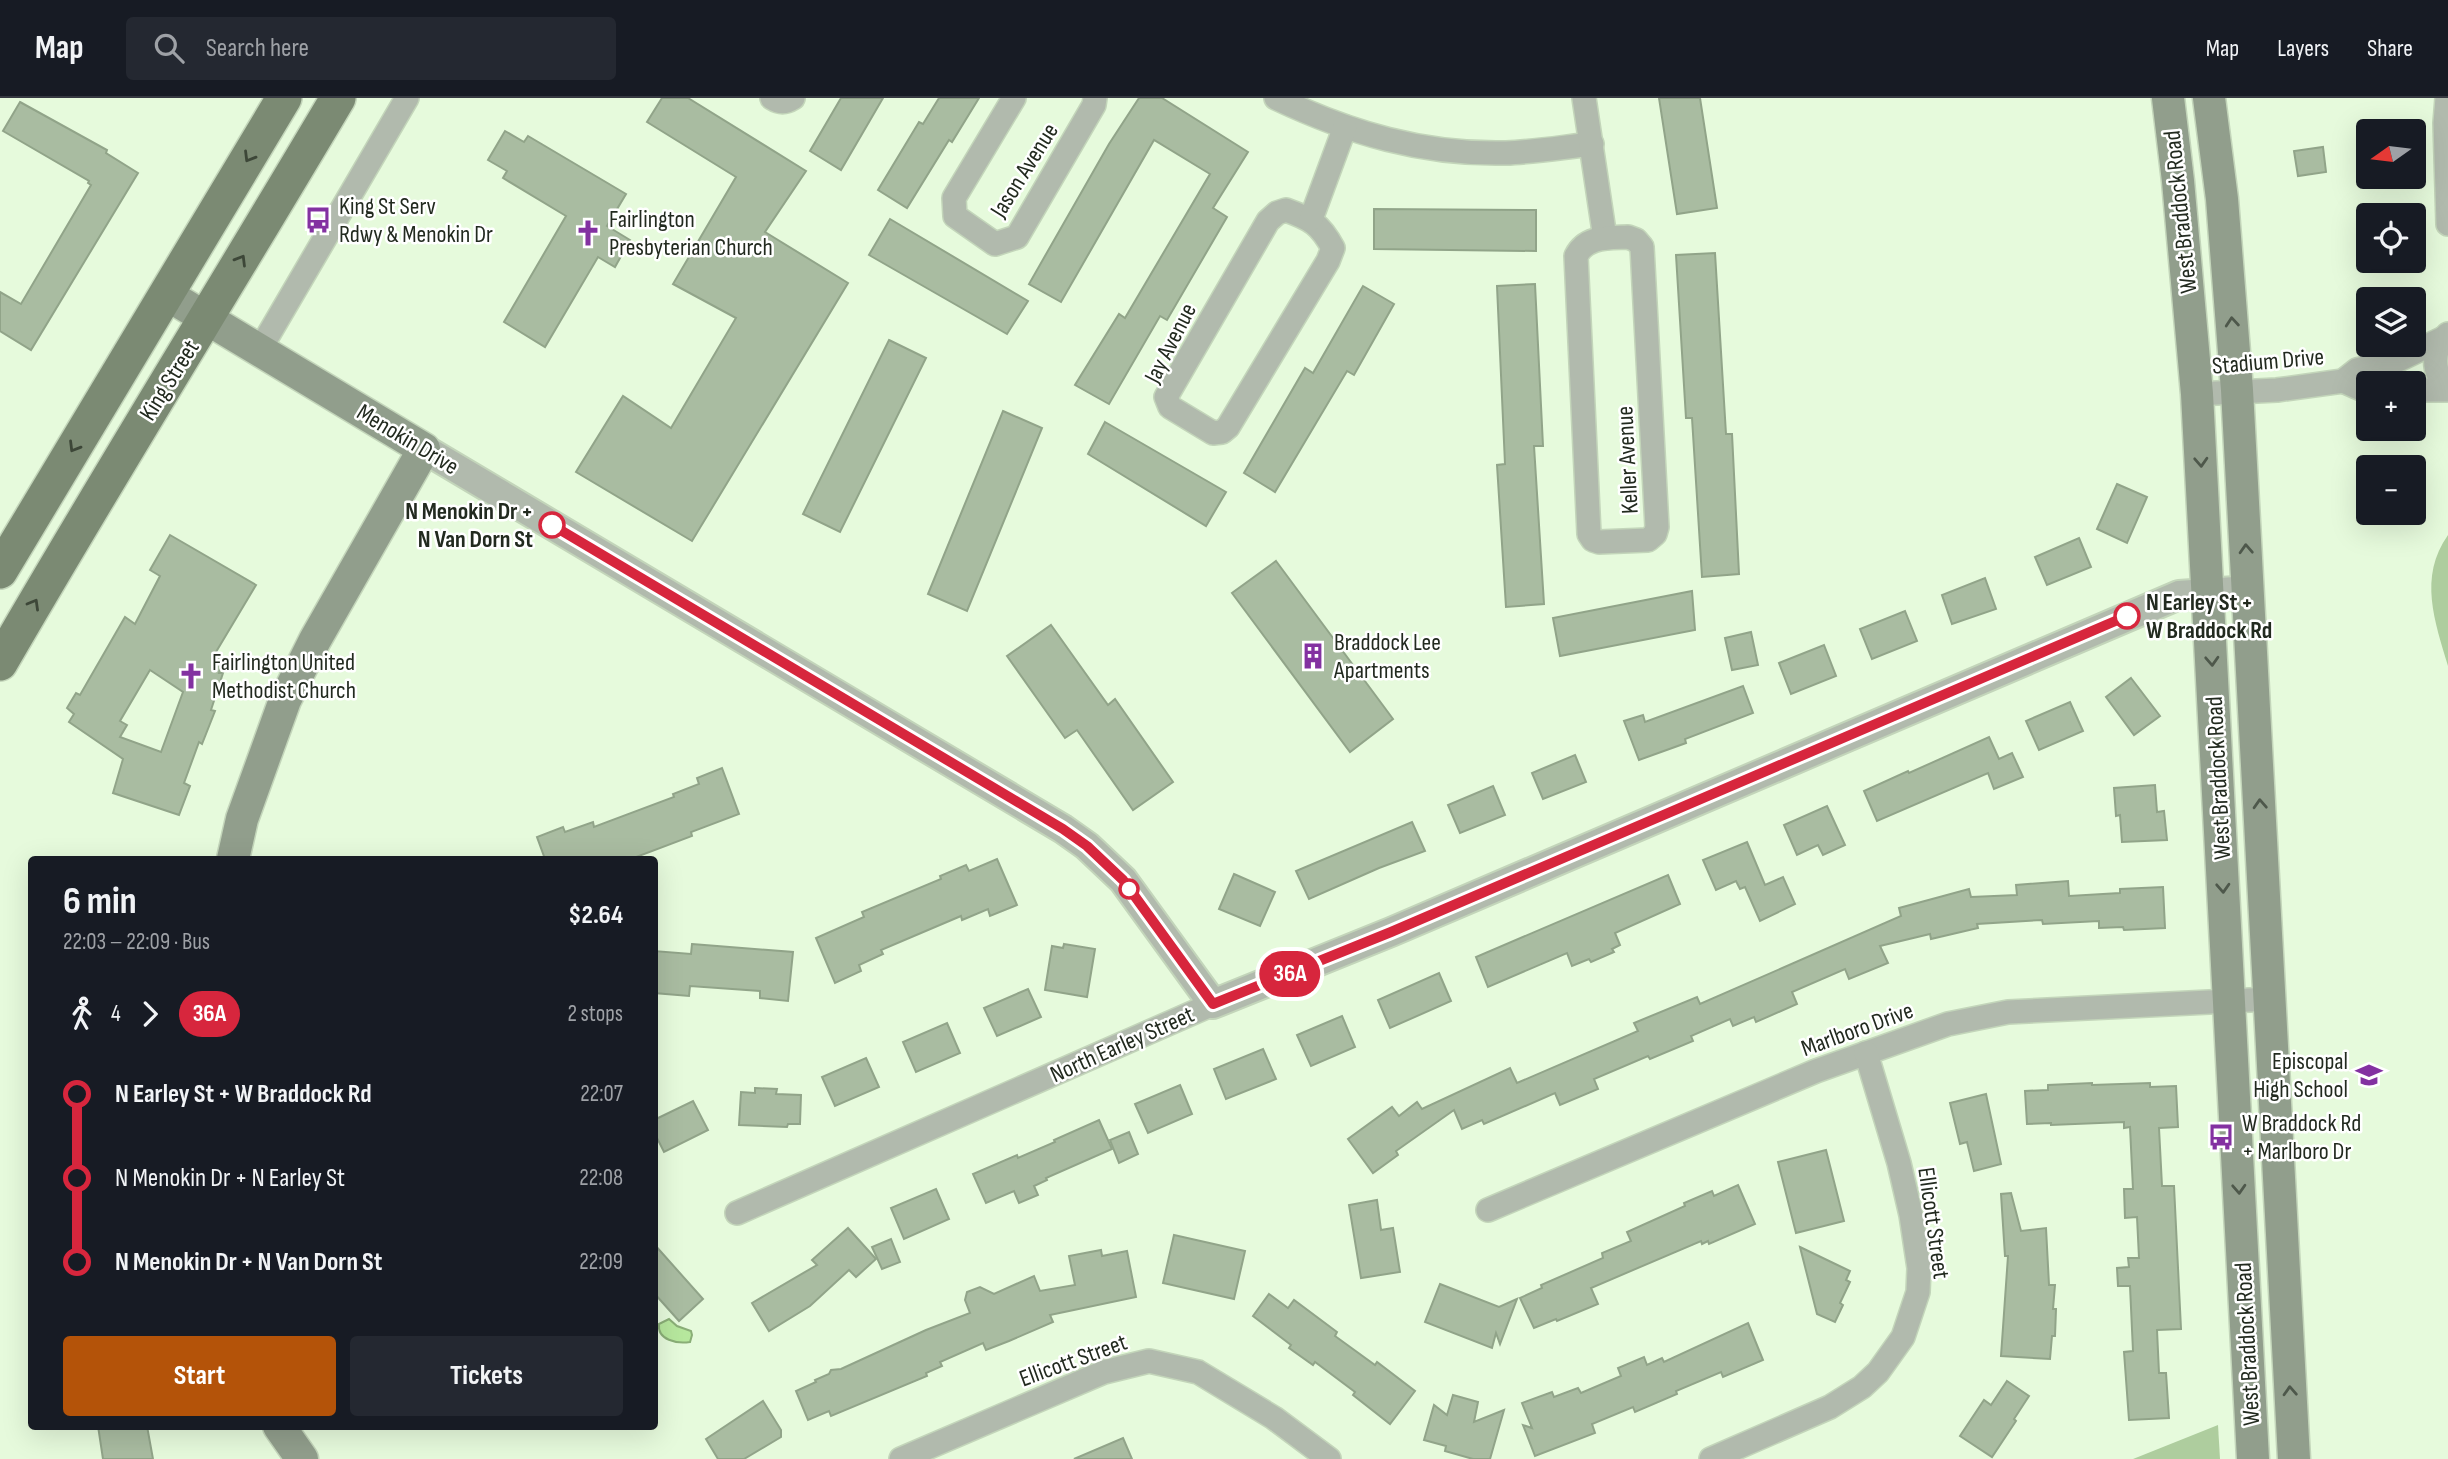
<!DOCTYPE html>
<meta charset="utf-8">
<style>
body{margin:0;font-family:"Sofia Sans Condensed",sans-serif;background:#242831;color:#f1f3f6;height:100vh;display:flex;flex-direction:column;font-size:26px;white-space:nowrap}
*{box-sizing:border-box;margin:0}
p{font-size:23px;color:#9ea1a6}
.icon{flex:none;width:38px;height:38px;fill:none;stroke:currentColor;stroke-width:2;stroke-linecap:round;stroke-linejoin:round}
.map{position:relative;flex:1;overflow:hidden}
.drawer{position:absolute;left:28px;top:758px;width:630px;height:574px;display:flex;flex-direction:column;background:#171b24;border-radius:7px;box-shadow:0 7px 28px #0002}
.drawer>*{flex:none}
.badge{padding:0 14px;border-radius:23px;font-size:24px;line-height:46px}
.needle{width:46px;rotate:256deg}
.fabs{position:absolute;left:2356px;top:21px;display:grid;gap:14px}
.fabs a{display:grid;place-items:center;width:70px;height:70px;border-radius:7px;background:#171b24;box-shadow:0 7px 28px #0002;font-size:35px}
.map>.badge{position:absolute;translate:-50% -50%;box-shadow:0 0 0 4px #fff}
.legs{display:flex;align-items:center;gap:10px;height:77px;padding:0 35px;font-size:23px}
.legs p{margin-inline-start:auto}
.overview{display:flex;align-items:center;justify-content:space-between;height:119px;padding:0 35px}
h1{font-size:38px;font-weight:700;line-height:52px}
.action{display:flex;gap:14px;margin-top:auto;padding:14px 35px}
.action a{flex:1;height:80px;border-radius:7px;background:#b45309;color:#fff;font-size:28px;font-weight:700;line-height:80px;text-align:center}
.action a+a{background:#242831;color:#f1f3f6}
ul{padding:0 35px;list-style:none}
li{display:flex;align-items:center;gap:24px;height:84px;font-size:26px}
li i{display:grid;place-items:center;width:10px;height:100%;margin:0 9px;background:currentColor}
li i::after{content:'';width:18px;height:18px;margin:-9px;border:5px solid;border-radius:50%;background:#171b24}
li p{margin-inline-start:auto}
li:first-child i{background:linear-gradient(#0000 50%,currentColor 0)}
li:last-child i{background:linear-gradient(currentColor 50%,#0000 0)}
header{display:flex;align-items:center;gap:42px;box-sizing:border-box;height:98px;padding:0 35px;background:#171b24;border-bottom:2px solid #363941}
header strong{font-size:33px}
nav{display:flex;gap:38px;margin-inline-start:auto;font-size:24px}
.search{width:490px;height:63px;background:#242831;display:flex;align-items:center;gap:18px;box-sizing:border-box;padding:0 24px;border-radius:7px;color:#9ea1a6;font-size:26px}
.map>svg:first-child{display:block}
</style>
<header>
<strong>Map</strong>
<div class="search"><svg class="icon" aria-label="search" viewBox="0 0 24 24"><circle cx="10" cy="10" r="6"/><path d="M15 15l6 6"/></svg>Search here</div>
<nav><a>Map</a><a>Layers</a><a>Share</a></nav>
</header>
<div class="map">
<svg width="2448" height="1361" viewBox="0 0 2448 1361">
<rect width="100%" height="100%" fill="#e6fadc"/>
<g fill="#aecd9e">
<path d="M2448 437V568C2435 524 2418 479 2448 437Z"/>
<polygon points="2218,1327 2220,1361 2133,1361"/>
</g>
<path fill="#b6e79d" stroke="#8aae77" stroke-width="2" d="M669 1221 677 1228 691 1233 692 1237 690 1244C677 1246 657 1242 659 1226Z"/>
<g fill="#a9bca1" stroke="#91a489" stroke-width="2" fill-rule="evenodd">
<polygon points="662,0 688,0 806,73 765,134 848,185 692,443 576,374 623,298 671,330 736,220 673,186 736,79 647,24"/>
<polygon points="841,0 883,0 841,72 810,53"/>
<polygon points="939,0 979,0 952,44 949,42 907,110 878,92 919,24 923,26"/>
<polygon points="1139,0 1162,0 1248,54 1213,110 1227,119 1167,222 1160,218 1109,306 1075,287 1119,216 1125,220 1210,76 1154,42 1061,204 1029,186 1109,46"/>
<polygon points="1659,0 1700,0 1717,110 1677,116"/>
<polygon points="20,4 107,52 106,55 138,75 31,252 0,233 0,194 21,206 91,87 88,85 89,83 3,33"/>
<polygon points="505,33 524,44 528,38 626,96 607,128 630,142 615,169 598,159 545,249 504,224 566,118 503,80 507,73 488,62"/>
<polygon points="2323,49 2326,74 2298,78 2294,53"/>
<polygon points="1374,111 1536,112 1536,153 1374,151"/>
<polygon points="890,121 1028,203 1007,236 869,157"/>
<polygon points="1715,155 1726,336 1732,336 1739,476 1702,479 1692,320 1686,320 1676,157"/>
<polygon points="1535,186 1543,348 1534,348 1544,506 1506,509 1497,367 1505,366 1497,188"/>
<polygon points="1363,188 1394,206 1354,277 1347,273 1275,394 1244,375 1305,270 1313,275"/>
<polygon points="889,242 926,260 840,434 803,416"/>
<polygon points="1003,313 1042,330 967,513 928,496"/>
<polygon points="1105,324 1226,394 1206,428 1088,356"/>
<polygon points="2117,386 2147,399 2127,445 2097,431"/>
<path d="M170 437 256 487 213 559 223 563 219 575H223L211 612 215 613 202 646 199 644 184 685 190 688 179 717 113 695 123 661 69 624 74 616 67 610 76 595 80 597 125 519 135 526 160 478 150 472ZM150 572 183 594 161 654 120 639 127 627 120 623Z"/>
<polygon points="2079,440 2091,469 2047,487 2035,459"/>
<polygon points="1276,463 1393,621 1350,654 1232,495"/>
<polygon points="1985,480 1996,511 1952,526 1942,497"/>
<polygon points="1692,493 1695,532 1560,558 1553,520"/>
<polygon points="1905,513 1917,543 1872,561 1860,531"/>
<polygon points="1051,527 1108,607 1115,601 1173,684 1133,712 1077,632 1065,640 1007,558"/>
<polygon points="1751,534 1758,567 1732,572 1725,540"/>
<polygon points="1824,547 1836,578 1791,596 1779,565"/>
<polygon points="2131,580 2160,618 2134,637 2106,599"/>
<polygon points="1743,588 1753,615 1685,641 1686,645 1639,662 1624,623 1643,617 1645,624"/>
<polygon points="2070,604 2083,633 2039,652 2026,623"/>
<polygon points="1989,639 1999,661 2012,655 2023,679 1994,691 1988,675 1877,723 1864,693 1908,673 1909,675"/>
<polygon points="1575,657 1586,684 1543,701 1532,675"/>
<polygon points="722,670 739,716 691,734 692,738 631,761 545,761 537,739 563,729 565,734 593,724 594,729 674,699 673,696 699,686 697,680"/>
<polygon points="2155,687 2157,714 2164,713 2167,742 2122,744 2120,717 2116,718 2114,690"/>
<polygon points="1493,688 1505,717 1460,735 1448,707"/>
<polygon points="1827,708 1845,747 1823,757 1818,747 1797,757 1784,727"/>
<polygon points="1412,724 1425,753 1379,770 1309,801 1296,773"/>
<polygon points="1747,744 1765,787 1783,779 1795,806 1760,823 1745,789 1740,791 1736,783 1716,792 1703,762"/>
<polygon points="997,761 1017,807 990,818 988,811 962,822 961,818 881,852 883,856 859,867 861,873 835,885 816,840 864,819 862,814 941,781 940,778 966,767 969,773"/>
<polygon points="1234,776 1275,794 1260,828 1219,811"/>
<polygon points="1668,777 1680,806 1615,835 1620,847 1612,851 1614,854 1591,864 1589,861 1572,868 1567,855 1488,889 1476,859"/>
<polygon points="2068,783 2069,798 2120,795 2120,791 2163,789 2165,830 2124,832 2123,829 2099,830 2099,823 2043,826 2042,822 1977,826 1978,830 1931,841 1930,836 1880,848 1888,865 1849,881 1845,871 1792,894 1797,906 1756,924 1754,919 1733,928 1730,921 1691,938 1693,943 1650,961 1648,958 1594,981 1598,991 1560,1007 1555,995 1484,1026 1482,1022 1462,1031 1454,1012 1396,1053 1398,1057 1373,1075 1348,1041 1392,1009 1399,1018 1417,1004 1422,1011 1510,970 1517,985 1638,933 1634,925 1697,899 1700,906 1901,818 1899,810 1969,791 1971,799 2017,797 2016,787"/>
<polygon points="692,846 793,854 788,903 760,900 760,893 690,888 689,898 654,895 654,853 691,856"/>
<polygon points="1064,846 1095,851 1087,899 1045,892 1052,848 1063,850"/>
<polygon points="1439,875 1451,903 1390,930 1378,902"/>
<polygon points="1028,891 1041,919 997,938 984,910"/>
<polygon points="1342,918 1355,949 1311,968 1297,937"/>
<polygon points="947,925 960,955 916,974 903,944"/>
<polygon points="1263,951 1276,981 1226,1001 1214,971"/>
<polygon points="866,960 879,989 835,1008 822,979"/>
<polygon points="2092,985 2092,987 2150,985 2150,989 2176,988 2178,1029 2159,1030 2162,1088 2174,1088 2181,1231 2157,1232 2159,1275 2166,1275 2169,1320 2129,1322 2124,1254 2133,1253 2130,1188 2118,1188 2117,1170 2129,1169 2128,1160 2139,1160 2137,1119 2125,1120 2124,1091 2133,1091 2130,1029 2124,1030 2124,1024 2051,1027 2051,1025 2027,1026 2025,993 2048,992 2048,987"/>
<polygon points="1180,987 1192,1016 1148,1035 1135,1006"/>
<polygon points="755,990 777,991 776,996 801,997 800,1026 788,1026 787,1029 739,1027 741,994 755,995"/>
<polygon points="1986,996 2001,1066 1974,1073 1967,1044 1960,1046 1950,1005"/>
<polygon points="693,1003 708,1032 664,1054 654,1034 654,1022"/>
<polygon points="1099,1022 1112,1051 1046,1080 1047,1082 1034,1088 1038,1097 1019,1105 1014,1093 986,1105 973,1076 1017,1057 1018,1060 1055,1044 1054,1042"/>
<polygon points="1129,1034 1138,1056 1119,1065 1110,1042"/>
<polygon points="1826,1052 1844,1123 1796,1135 1778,1064"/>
<polygon points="1738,1087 1755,1126 1709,1146 1708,1143 1702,1146 1701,1143 1591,1190 1598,1206 1557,1223 1556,1221 1534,1230 1520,1200 1542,1190 1541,1187 1603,1160 1602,1155 1631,1143 1627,1134 1685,1108 1684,1105 1712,1093 1714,1098"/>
<polygon points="936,1091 949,1121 904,1141 891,1110"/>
<polygon points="2011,1095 2021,1133 2046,1130 2049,1187 2055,1187 2053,1211 2056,1211 2055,1238 2052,1238 2050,1261 2001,1258 2008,1158 2005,1158 2001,1096"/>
<polygon points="1377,1102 1381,1132 1393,1130 1400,1174 1361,1180 1349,1107"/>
<polygon points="848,1130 876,1161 856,1179 849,1172 810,1208 769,1233 752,1205 817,1167 812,1162"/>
<polygon points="1174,1137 1245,1153 1234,1201 1163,1185"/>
<polygon points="891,1141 900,1164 882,1171 872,1149"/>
<polygon points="654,1146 703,1201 679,1223 654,1195"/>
<polygon points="1800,1149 1850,1173 1846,1182 1850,1184 1840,1205 1843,1207 1835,1224 1817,1216"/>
<polygon points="1101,1152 1102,1158 1127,1153 1136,1199 1050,1217 1053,1224 1009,1243 986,1252 983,1245 940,1264 942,1268 926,1275 927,1278 831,1318 829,1313 808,1322 796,1293 816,1284 815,1282 829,1276 831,1272 841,1271 926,1232 970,1215 965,1202 967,1194 980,1189 994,1196 1034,1178 1040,1193 1075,1187 1069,1158"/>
<polygon points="1440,1186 1499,1209 1517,1201 1500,1246 1496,1235 1492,1250 1425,1224"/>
<polygon points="1269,1196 1288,1210 1294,1202 1337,1234 1335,1238 1375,1267 1377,1264 1415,1293 1390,1326 1353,1297 1355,1294 1315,1264 1313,1267 1289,1250 1291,1247 1253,1218"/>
<polygon points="1748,1225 1763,1262 1723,1279 1721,1274 1676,1293 1677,1296 1635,1314 1633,1309 1592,1326 1595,1335 1535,1358 1523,1327 1532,1330 1522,1305 1552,1294 1554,1299 1578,1290 1581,1295 1621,1278 1618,1270 1644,1259 1647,1267 1662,1260 1664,1264"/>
<polygon points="2007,1283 2029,1298 2014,1321 2016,1323 1992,1359 1960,1338 1984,1302 1991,1307"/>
<polygon points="1453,1297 1478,1304 1474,1324 1504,1312 1490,1361 1473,1361 1445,1353 1446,1348 1424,1342 1434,1307 1447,1317"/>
<polygon points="763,1303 781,1332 781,1339 744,1361 718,1361 706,1341"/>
<polygon points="98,1328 147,1328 153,1361 103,1361"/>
<polygon points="1123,1340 1132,1361 1074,1361"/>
</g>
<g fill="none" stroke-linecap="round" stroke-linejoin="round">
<g stroke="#c3d5ba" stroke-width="26">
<g id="minor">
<path d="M772 0C780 5 785 5 793 0"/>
<polyline points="1014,0 954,100 955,118 995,146 1017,139 1094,7 1095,0"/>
<path d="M1276 0C1350 35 1423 57 1506 55 1534 54 1564 49 1592 46"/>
<polyline points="1584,0 1605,140"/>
<polyline points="2447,0 2445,25 2448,126"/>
<path d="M1286 112C1311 121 1320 126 1333 150L1328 163 1228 329 1222 334 1213 335 1170 309 1166 299 1268 123 1277 115Z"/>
<polyline points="1311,121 1345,29"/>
<path d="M1628 139 1636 142 1642 149 1657 429 1655 436 1648 442 1599 444 1593 442 1589 436 1576 158C1586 138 1608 140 1628 139Z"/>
<path d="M2448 236C2432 251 2431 274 2448 289"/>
<polyline points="259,253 407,0"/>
<polyline points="2343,283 2368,294"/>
<polyline points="2413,292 2448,292"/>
<polyline points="2197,296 2277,292 2343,283 2357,272 2398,262 2442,241"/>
<polyline points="1488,1112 1816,973 1948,926 2008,914 2270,901"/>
<polyline points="737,1115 1213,906"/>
<polyline points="901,1361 1104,1274 1149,1263 1198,1274 1274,1320 1329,1361"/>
<polyline points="1711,1361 1830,1309 1862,1289 1878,1274 1903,1239 1918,1194 1919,1170 1911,1117 1899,1065 1866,955"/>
</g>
</g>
<g stroke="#c3d5ba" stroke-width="32">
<polyline id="tertiary" points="424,351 1063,731 1087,748 1123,782 1213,906 1391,834 2179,497 2249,492"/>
</g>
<g stroke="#c3d5ba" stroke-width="35">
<g id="secondary">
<polyline points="2168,0 2178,83 2197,296 2253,1361"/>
<polyline points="2209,0 2222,101 2237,292 2294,1361"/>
<polyline points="166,196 424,351 315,542 285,602 242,721 233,761"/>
<polyline points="279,1328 302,1361"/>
</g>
</g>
<g stroke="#c3d5ba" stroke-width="38">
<g id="primary">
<polyline points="0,473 284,0"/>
<path d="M0 565C110 375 226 189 338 0"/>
</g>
</g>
<use href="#minor" stroke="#b1baad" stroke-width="23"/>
<use href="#tertiary" stroke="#b1baad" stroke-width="28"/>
<use href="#secondary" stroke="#919e8c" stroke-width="32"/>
<use href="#primary" stroke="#7b8a73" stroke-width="35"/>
</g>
<defs><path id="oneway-chevron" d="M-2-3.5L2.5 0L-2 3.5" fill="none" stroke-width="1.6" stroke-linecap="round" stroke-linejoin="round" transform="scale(1.75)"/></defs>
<g stroke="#3d4738">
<use href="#oneway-chevron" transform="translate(249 59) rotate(121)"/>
<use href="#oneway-chevron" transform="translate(241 162) rotate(-59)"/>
<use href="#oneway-chevron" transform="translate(74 349) rotate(121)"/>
<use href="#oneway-chevron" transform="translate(34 506) rotate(-60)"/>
</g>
<g stroke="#4e584b">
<use href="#oneway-chevron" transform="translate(2232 224) rotate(-95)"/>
<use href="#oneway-chevron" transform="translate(2201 364) rotate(87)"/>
<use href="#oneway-chevron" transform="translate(2246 451) rotate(-93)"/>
<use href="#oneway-chevron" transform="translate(2212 563) rotate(87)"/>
<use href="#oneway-chevron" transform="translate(2260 706) rotate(-93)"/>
<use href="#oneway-chevron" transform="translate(2223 790) rotate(87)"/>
<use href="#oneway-chevron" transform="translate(2239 1091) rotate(87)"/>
<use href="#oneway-chevron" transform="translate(2290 1293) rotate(-93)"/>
</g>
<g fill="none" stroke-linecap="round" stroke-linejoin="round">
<g stroke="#fff" stroke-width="16">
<polyline id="line-1" points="552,427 1063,731 1087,748 1123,782 1213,906 1391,834 2127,518"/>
</g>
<use href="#line-1" stroke="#d7263d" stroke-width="10"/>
</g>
<defs>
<g id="bus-bare" transform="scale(2.1)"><path d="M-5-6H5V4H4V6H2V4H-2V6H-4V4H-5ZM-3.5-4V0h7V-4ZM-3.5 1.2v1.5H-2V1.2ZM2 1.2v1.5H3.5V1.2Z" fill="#8331a1" stroke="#fff" stroke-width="2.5" paint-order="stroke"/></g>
<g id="church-bare" transform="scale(2.1)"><path d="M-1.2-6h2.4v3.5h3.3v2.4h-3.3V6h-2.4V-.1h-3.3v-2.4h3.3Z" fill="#8331a1" stroke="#fff" stroke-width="2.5" paint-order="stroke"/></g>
<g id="building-bare" transform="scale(2.1)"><path d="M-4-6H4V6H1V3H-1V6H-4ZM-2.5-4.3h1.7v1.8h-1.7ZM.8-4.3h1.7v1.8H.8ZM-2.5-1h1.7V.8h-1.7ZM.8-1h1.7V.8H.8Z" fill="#8331a1" stroke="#fff" stroke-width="2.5" paint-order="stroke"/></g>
<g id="school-bare" transform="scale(2.1)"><path d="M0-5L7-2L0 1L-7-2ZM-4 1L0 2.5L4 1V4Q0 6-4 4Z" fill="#8331a1" stroke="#fff" stroke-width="2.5" paint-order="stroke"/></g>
</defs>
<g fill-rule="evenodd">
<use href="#bus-bare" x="318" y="122"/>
<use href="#church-bare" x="588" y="135"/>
<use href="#building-bare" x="1313" y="558"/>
<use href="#church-bare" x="191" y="578"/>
<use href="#school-bare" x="2369" y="977"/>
<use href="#bus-bare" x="2221" y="1039"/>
</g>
<g fill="#fff" stroke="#d7263d" stroke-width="3.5">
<circle cx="552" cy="427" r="12"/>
<circle cx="2127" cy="518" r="12"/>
<circle cx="1129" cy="791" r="9"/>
</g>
<g text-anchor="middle" stroke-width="5" stroke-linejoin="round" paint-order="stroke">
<g font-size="24" fill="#222a1f" stroke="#fff">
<text transform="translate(1024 72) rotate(-58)" y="8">Jason Avenue</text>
<text transform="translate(2180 114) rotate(-96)" y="8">West Braddock Road</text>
<text transform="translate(1170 245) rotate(-63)" y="8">Jay Avenue</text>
<text transform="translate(2268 263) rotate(-5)" y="8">Stadium Drive</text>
<text transform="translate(169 282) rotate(-58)" y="8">King Street</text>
<text transform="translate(408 341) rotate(31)" y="8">Menokin Drive</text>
<text transform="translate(1627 362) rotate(-93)" y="8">Keller Avenue</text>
<text transform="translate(2218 680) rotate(-93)" y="8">West Braddock Road</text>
<text transform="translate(1857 931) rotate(-20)" y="8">Marlboro Drive</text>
<text transform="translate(1122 946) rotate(-24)" y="8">North Earley Street</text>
<text transform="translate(1934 1125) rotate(82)" y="8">Ellicott Street</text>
<text transform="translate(2247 1246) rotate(-93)" y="8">West Braddock Road</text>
<text transform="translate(1073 1262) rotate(-20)" y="8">Ellicott Street</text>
</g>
<g font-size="24" fill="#222a1f" stroke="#fff" text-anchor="start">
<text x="339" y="116">King St Serv<tspan x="339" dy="28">Rdwy &amp; Menokin Dr</tspan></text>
<text x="609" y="129">Fairlington<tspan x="609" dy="28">Presbyterian Church</tspan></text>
<text x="1334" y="552">Braddock Lee<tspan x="1334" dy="28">Apartments</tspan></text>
<text x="212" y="572">Fairlington United<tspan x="212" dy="28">Methodist Church</tspan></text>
<text x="2348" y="971" text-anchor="end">Episcopal<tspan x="2348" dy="28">High School</tspan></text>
<text x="2242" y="1033">W Braddock Rd<tspan x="2242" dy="28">+ Marlboro Dr</tspan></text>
</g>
<g font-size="24" font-weight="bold" fill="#222a1f" stroke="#fff" text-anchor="end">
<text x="533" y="421">N Menokin Dr +<tspan x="533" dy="28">N Van Dorn St</tspan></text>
<text x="2146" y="512" text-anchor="start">N Earley St +<tspan x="2146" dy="28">W Braddock Rd</tspan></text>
</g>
</g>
</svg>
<div class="fabs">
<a><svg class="needle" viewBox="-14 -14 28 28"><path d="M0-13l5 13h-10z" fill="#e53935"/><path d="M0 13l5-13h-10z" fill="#9ea1a6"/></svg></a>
<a><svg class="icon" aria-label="locate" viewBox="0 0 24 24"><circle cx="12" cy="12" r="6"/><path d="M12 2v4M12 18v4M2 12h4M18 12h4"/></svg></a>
<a><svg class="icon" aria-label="layers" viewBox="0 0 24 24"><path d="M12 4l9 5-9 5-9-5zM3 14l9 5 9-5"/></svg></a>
<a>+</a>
<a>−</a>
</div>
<b class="badge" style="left:1290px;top:876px;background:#d7263d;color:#fff">36A</b>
<section class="drawer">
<div class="overview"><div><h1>6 min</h1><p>22:03 – 22:09 · Bus</p></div><b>$2.64</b></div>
<div class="legs"><svg class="icon" aria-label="walk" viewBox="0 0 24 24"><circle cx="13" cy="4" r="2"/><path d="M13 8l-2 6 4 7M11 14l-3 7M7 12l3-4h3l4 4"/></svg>4<svg class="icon" aria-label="forward" viewBox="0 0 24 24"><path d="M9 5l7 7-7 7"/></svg><b class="badge" style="background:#d7263d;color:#fff">36A</b><p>2 stops</p></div>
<ul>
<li><i style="color:#d7263d"></i><b>N Earley St + W Braddock Rd</b><p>22:07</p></li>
<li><i style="color:#d7263d"></i><span>N Menokin Dr + N Earley St</span><p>22:08</p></li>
<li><i style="color:#d7263d"></i><b>N Menokin Dr + N Van Dorn St</b><p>22:09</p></li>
</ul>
<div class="action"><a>Start</a><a>Tickets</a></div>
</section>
</div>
